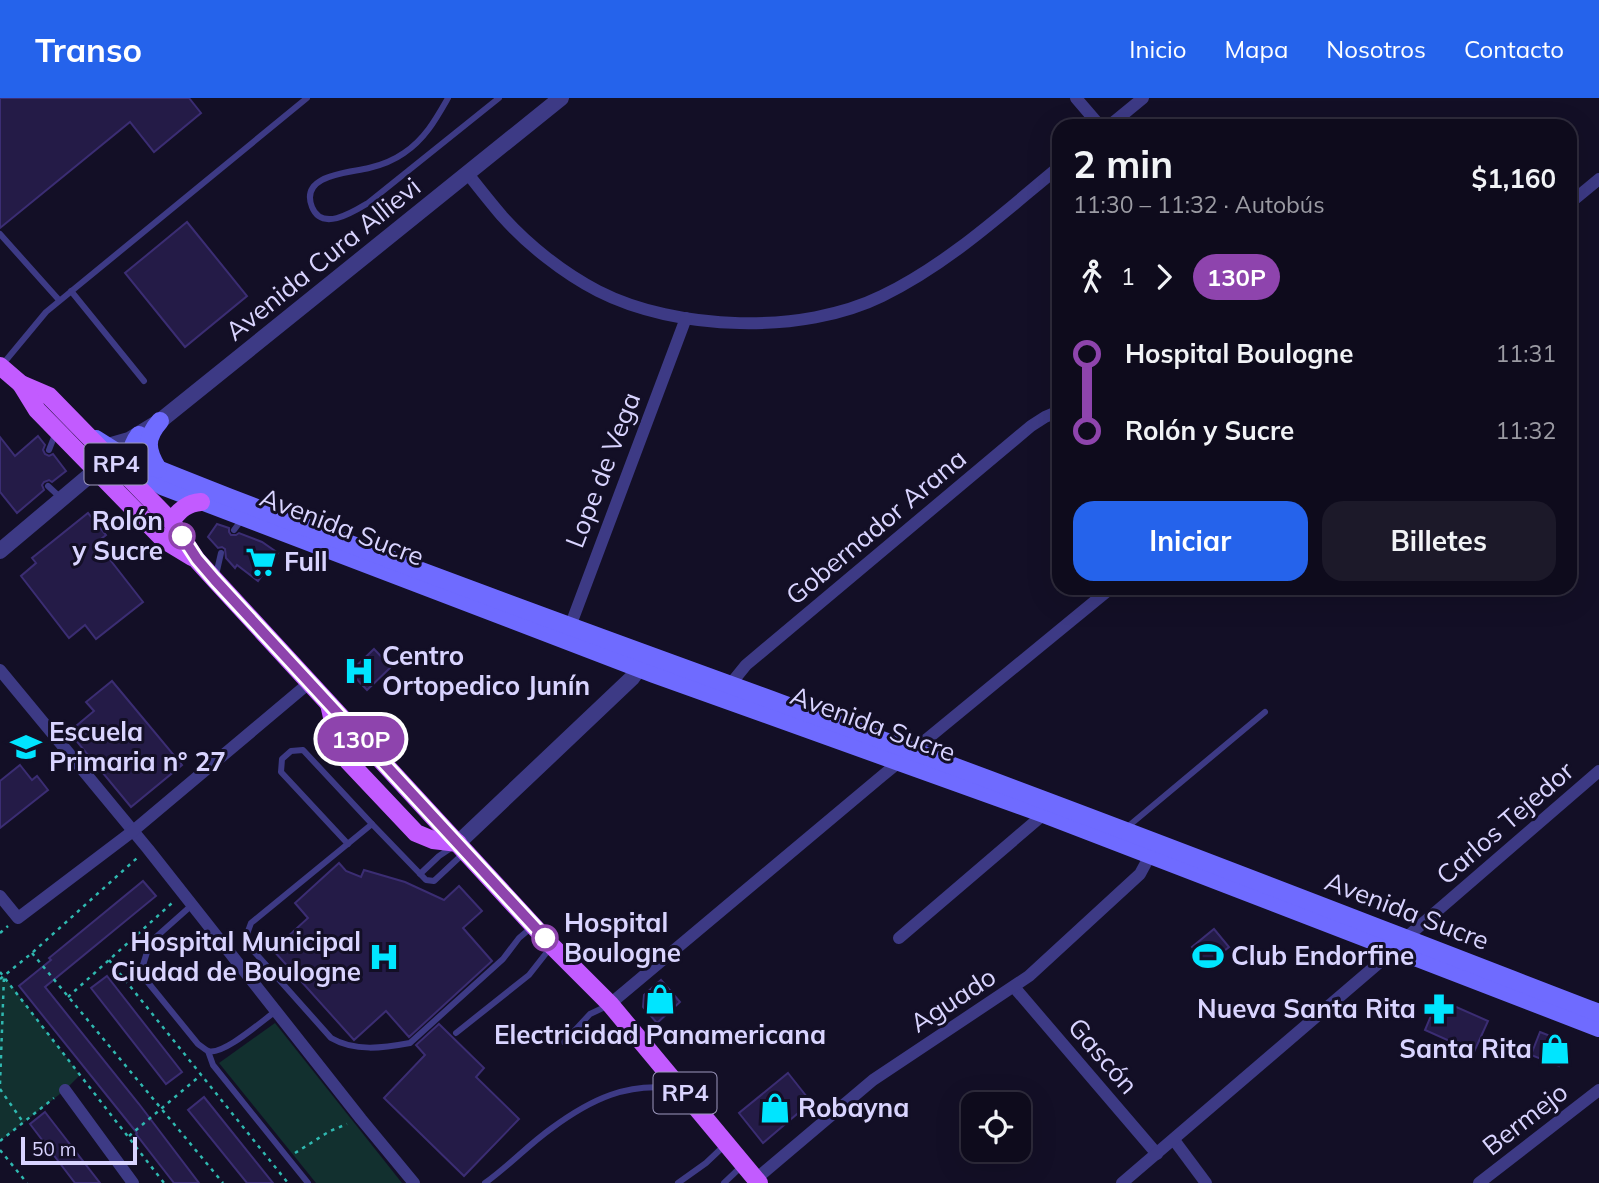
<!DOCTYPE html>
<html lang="es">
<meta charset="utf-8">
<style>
body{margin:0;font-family:Mulish,sans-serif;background:#1c1929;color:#f1f3f6;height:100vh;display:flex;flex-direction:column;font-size:26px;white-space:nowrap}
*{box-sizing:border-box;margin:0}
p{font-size:23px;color:#9b9ba3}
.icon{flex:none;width:38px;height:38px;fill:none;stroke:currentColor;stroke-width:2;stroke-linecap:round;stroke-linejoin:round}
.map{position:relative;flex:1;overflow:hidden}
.drawer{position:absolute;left:1052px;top:21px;width:525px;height:476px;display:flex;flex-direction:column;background:#0e0b1c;border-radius:21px;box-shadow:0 7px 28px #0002,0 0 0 2px #2e2b3b}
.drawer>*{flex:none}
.badge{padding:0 14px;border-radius:23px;font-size:24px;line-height:46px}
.fabs{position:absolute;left:961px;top:994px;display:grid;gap:14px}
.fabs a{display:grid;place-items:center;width:70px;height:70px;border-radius:14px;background:#0e0b1c;box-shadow:0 7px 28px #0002,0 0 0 2px #2e2b3b;font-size:35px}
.scale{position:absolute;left:21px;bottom:18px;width:116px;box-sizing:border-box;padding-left:7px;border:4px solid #d9d4ff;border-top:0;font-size:19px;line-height:24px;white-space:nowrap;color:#d9d4ff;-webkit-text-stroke:5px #130f26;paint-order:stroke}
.map>.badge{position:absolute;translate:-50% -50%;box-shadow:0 0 0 4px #fff}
.legs{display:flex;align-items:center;gap:10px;height:77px;padding:0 21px;font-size:23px}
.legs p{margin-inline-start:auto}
.headline{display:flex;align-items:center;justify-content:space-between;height:119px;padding:0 21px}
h1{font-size:38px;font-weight:700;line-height:52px}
.action{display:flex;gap:14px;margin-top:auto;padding:14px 21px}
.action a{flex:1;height:80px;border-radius:21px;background:#2563eb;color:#fff;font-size:28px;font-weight:700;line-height:80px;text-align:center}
.action a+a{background:#1c1929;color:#f1f3f6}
ul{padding:0 21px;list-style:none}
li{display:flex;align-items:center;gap:24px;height:77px;font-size:26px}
li i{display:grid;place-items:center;width:10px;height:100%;margin:0 9px;background:currentColor}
li i::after{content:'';width:18px;height:18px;margin:-9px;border:5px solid;border-radius:50%;background:#0e0b1c}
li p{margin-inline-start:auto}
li:first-child i{background:linear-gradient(#0000 50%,currentColor 0)}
li:last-child i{background:linear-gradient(currentColor 50%,#0000 0)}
header{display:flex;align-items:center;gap:42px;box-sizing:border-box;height:98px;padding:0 35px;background:#2563eb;color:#fff}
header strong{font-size:33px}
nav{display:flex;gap:38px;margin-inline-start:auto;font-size:24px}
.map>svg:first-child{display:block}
</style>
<header>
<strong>Transo</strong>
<nav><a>Inicio</a><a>Mapa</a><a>Nosotros</a><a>Contacto</a></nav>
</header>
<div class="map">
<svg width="1599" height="1085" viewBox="0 0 1599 1085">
<rect width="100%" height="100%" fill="#130f26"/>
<g fill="#12302f">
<polygon points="4,878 80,977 65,992 0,1043 0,881"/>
<polygon points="275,925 402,1085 316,1085 219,965"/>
</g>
<g fill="#241b47" stroke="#3b2d73" stroke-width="2">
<polygon points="0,0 189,0 201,15 154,54 130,24 0,130"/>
<polygon points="187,124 247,198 185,249 125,175"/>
<polygon points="38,338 45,347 43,352 45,356 49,358 53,356 66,373 52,384 49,382 44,384 42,387 44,392 17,415 0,394 0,339 15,358"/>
<polygon points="88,415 106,437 101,441 108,451 104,454 143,504 96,541 85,527 69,540 21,478 36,465 32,460"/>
<polygon points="217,426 229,430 229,434 231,437 236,437 239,435 262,444 278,455 258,483 237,467 235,470 226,460 225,451 222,449 218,450 208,439"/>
<polygon points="374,551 391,569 367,592 350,574"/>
<polygon points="112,583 182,667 131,709 69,634 94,613 86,604"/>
<polygon points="20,667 32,682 37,678 48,692 0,730 0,683"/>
<polygon points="339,765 346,773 361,779 364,772 405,784 444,802 459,788 482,813 463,830 492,863 409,939 386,913 354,942 273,852 308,820 295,805"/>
<polygon points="143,783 156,798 45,889 139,1006 199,1085 174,1085 136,1036 137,1035 19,888 51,862 49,860"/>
<polygon points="1214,831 1229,849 1206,867 1192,849"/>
<polygon points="107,878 182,974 166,986 91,890"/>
<polygon points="661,882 680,904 657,925 643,909 644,897"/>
<polygon points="1438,901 1488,923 1474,954 1425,932"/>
<polygon points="439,926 484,970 476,979 519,1021 464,1078 384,1000 425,957 416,947"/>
<polygon points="1540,934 1568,945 1559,968 1531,957"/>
<polygon points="788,975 811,1004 763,1045 739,1015"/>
<polygon points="204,999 273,1085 247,1085 188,1012"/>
<polygon points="45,1014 100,1085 75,1085 30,1026"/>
</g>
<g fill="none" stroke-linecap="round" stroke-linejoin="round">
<g stroke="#2fb8b0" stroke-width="2.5" stroke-dasharray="3.5 5" stroke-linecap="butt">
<polyline points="0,835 8,828"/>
<polyline points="32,855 223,1085"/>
<polyline points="109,862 288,1085"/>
<polyline points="0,874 164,1085"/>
<polyline points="0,881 32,855 137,760"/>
<polyline points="68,899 172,805"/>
<polyline points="0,986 4,878"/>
<polyline points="0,991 23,1024"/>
<polyline points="129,1038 201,977"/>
<polyline points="0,1043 54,1000"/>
<polyline points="0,1052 27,1085"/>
<polyline points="295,1055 330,1033 347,1026"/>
</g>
<g stroke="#3d3a85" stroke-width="6">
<path d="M448 0C436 21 425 41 404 55 394 62 382 67 369 70 350 75 299 76 312 109 322 134 353 114 368 105L499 0"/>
<polyline points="0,136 59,202"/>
<polyline points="71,193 144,283"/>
<polyline points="2,267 46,214 307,0"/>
<polyline points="49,352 56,334"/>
<polyline points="48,388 62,401"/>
<polyline points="234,432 243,420"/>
<polyline points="216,477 221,455"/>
<polyline points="1125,731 1265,614"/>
<polyline points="348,746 281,674 282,661 291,653 303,652 372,726"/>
<path d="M465 754 434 783 426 782 372 726 251 825 247 836 250 849 331 940C355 954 383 950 410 945L503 861 519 840 532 829"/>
<polyline points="420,776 439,758 454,748"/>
<path d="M192 807 156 839 148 851 143 867 146 882 198 946C201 948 204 951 208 953 223 958 263 922 276 913"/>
<polyline points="456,935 529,877 551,849"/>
<polyline points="564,944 590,916 607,908"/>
<polyline points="208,953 213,967 308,1085"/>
<path d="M485 1085C509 1068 528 1047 552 1030 590 1002 628 983 677 991"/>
<polyline points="678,1085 706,1065 725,1047"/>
<polyline points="724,1085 743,1067"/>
</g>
<g stroke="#3d3a85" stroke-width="12">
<polyline points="1076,0 1100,28"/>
<polyline points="1109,28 1143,0"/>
<path d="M468 76C479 90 490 104 502 118 528 147 563 175 598 193 676 233 803 237 882 198 948 166 1003 115 1059 69"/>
<polyline points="1570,105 1599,81"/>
<polyline points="568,534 686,220"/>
<polyline points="0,572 148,751 361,1021 414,1085"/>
<polyline points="729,588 746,567 1031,328 1045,319 1059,313"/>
<polyline points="0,798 18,820 133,733 309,585"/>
<polyline points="899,840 1044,716 1045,711"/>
<polyline points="1014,889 1157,1056"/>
<polyline points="610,906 882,678 1111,490"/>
<polyline points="65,992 133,1085"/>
<polyline points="1174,1042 1206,1085"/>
<polyline points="756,1081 873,982 1029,878 1140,776 1154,750"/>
<polyline points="1122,1085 1380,864 1393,851 1599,673"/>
<polyline points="1479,1085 1599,992"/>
</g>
<g stroke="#3d3a85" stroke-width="16">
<polyline points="108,348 129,342 160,323 561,0"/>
<polyline points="0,453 96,372"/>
<polyline points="458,745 632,580 639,570 643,559"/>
</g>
<g stroke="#6f6bff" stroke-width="18">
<path d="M139 337C121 361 143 376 162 388L654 576 1044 716 1599 930"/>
<path d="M96 341 134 365 158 371C407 471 660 561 912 653 1142 737 1370 827 1599 915"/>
<path d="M158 371C146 352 145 340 160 323"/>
</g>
<g stroke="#c25bff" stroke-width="18">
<polyline points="0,268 21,286 49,298 171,423 196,461 215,482 552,848 610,906 759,1085"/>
<polyline points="21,286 37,312 164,442 192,459"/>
<path d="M171 423C180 412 187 405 201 404"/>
<polyline points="329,606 336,637 348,663 416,735 433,742 458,745"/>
</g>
</g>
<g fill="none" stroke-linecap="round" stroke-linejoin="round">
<g stroke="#fff" stroke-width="16">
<polyline id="line-1" points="182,438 197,461 215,482 545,840"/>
</g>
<use href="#line-1" stroke="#8e44ad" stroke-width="10"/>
</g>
<defs>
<g id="supermarket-bare" transform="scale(2.415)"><path d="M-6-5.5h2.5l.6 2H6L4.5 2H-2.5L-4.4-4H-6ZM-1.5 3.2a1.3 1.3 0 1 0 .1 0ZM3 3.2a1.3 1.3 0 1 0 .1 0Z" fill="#00e5ff" stroke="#130f26" stroke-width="2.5" paint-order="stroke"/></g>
<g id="hospital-bare" transform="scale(2.415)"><path d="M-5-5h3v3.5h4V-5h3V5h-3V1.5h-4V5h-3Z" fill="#00e5ff" stroke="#130f26" stroke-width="2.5" paint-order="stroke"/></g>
<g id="school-bare" transform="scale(2.415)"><path d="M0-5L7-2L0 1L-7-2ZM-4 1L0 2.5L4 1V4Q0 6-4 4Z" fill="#00e5ff" stroke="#130f26" stroke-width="2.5" paint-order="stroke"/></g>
<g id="stadium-bare" transform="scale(2.415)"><path d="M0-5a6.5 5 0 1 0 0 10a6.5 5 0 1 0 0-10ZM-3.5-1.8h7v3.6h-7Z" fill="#00e5ff" stroke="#130f26" stroke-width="2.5" paint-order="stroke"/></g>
<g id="shop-bare" transform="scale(2.415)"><path d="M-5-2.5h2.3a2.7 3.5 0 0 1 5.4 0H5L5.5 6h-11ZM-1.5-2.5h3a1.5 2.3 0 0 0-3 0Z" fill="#00e5ff" stroke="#130f26" stroke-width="2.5" paint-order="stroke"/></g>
<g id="pharmacy-bare" transform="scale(2.415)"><path d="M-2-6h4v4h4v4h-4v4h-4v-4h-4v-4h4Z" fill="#00e5ff" stroke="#130f26" stroke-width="2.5" paint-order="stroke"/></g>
</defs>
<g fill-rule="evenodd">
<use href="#supermarket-bare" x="261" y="464"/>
<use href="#hospital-bare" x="359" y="573"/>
<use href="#school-bare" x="26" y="649"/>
<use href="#stadium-bare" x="1208" y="858"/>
<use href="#hospital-bare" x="384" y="859"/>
<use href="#shop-bare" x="660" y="901"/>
<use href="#pharmacy-bare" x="1439" y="911"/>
<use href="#shop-bare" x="1555" y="951"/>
<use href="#shop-bare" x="775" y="1010"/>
</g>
<g fill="#fff" stroke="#8e44ad" stroke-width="3.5">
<circle cx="182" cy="438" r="12"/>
<circle cx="545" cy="840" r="12"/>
</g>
<g text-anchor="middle" stroke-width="6" stroke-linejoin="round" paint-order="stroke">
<g fill="#130f26" stroke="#9e99be" stroke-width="2">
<rect x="84.5" y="345.5" width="63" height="41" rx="5"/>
<rect x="653.5" y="974.5" width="63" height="41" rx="5"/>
</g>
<g font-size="24" font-weight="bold" fill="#d9d4ff">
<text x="116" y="374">RP4</text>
<text x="685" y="1003">RP4</text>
</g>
<g font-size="26" fill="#d9d4ff" stroke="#130f26">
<text transform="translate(323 161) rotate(-39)" y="9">Avenida Cura Allievi</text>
<text transform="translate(603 372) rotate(-69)" y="9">Lope de Vega</text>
<text transform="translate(342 429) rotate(21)" y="9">Avenida Sucre</text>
<text transform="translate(876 429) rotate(-40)" y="9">Gobernador Arana</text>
<text transform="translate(873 626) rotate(20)" y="9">Avenida Sucre</text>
<text transform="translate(1505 725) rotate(-41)" y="9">Carlos Tejedor</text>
<text transform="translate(1407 813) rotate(21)" y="9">Avenida Sucre</text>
<text transform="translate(953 902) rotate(-33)" y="9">Aguado</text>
<text transform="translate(1103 958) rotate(49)" y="9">Gascón</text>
<text transform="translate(1525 1021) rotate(-38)" y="9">Bermejo</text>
</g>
<g font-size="26" font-weight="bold" fill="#d9d4ff" stroke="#130f26" text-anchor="end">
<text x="163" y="432">Rolón<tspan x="163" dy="30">y Sucre</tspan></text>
<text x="564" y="834" text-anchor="start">Hospital<tspan x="564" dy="30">Boulogne</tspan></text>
</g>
<g font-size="26" font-weight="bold" fill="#d9d4ff" stroke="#130f26" text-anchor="start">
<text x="284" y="473">Full</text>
<text x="382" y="567">Centro<tspan x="382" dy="30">Ortopedico Junín</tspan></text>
<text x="49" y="643">Escuela<tspan x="49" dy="30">Primaria n° 27</tspan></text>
<text x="361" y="853" text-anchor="end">Hospital Municipal<tspan x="361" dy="30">Ciudad de Boulogne</tspan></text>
<text x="1231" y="867">Club Endorfine</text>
<text x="1416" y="920" text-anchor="end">Nueva Santa Rita</text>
<text x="660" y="946" text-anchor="middle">Electricidad Panamericana</text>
<text x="1532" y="960" text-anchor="end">Santa Rita</text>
<text x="798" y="1019">Robayna</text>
</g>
</g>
</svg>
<div class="fabs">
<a><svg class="icon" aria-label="locate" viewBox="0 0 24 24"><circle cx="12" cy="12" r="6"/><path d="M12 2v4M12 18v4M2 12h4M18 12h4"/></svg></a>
</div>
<div class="scale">50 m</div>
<b class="badge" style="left:361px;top:641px;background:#8e44ad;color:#fff">130P</b>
<section class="drawer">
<div class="headline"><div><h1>2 min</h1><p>11:30 – 11:32 · Autobús</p></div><b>$1,160</b></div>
<div class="legs"><svg class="icon" aria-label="walk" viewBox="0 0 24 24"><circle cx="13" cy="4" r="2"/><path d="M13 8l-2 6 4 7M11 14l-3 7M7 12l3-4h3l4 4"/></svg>1<svg class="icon" aria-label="forward" viewBox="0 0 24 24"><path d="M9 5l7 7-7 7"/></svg><b class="badge" style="background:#8e44ad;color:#fff">130P</b></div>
<ul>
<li><i style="color:#8e44ad"></i><b>Hospital Boulogne</b><p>11:31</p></li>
<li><i style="color:#8e44ad"></i><b>Rolón y Sucre</b><p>11:32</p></li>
</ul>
<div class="action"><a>Iniciar</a><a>Billetes</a></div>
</section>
</div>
